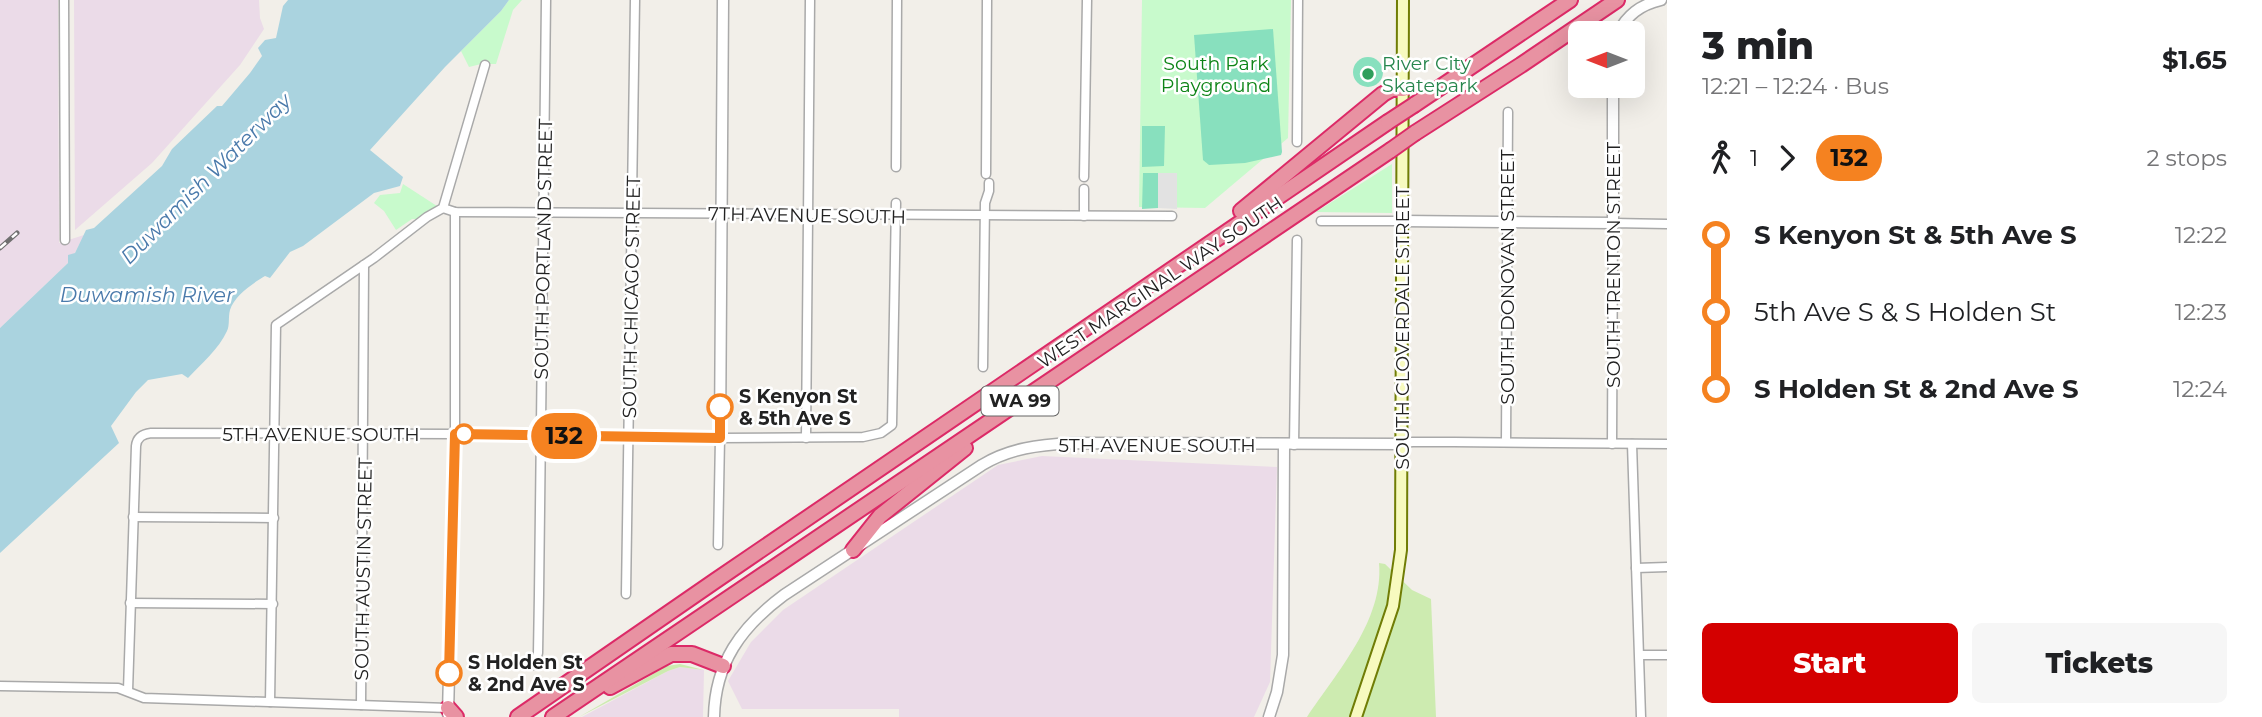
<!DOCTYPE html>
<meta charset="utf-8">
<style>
body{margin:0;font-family:Montserrat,sans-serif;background:#f6f6f6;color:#202124;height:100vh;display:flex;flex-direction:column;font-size:26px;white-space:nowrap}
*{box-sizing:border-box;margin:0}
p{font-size:23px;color:#757577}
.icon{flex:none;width:38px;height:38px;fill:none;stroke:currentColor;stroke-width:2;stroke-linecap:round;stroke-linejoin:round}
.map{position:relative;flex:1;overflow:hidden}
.details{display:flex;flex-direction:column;background:#fff;width:595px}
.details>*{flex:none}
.badge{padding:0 14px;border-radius:23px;font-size:24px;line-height:46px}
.needle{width:46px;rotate:270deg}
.fabs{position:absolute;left:1568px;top:21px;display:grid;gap:14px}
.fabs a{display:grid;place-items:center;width:77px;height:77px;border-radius:10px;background:#fff;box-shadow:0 7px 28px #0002;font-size:35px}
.map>.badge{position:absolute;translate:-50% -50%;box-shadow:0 0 0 4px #fff}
.legs{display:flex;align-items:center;gap:10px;height:77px;padding:0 35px;font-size:23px}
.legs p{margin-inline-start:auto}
.summary{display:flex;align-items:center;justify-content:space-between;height:119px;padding:0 35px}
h1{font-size:38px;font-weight:800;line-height:52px}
.action{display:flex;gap:14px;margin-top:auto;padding:14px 35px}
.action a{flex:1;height:80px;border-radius:10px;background:#d40000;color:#fff;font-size:28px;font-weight:800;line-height:80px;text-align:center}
.action a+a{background:#f6f6f6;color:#202124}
ul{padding:0 35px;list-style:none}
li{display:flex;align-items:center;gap:24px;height:77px;font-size:26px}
li i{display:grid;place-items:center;width:10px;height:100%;margin:0 9px;background:currentColor}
li i::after{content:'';width:18px;height:18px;margin:-9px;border:5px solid;border-radius:50%;background:#fff}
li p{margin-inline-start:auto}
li:first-child i{background:linear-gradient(#0000 50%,currentColor 0)}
li:last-child i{background:linear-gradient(currentColor 50%,#0000 0)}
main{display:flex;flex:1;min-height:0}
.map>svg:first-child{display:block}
</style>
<main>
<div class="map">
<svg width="1667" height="717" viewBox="0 0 1667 717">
<rect width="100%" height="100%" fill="#f2efe9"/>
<g fill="#ebdbe8">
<polygon points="0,0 58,0 59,243 84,235 75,253 68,263 0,328"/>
<polygon points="74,0 259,0 260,18 264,29 240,65 152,163 75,230"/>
<polygon points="1042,456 1277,467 1270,682 1254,717 899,717 899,709 742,709 728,681 751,642 783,610 998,465"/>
<polygon points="680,667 704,670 703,717 582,717 668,671"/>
</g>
<g fill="#cdebb0">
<path d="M1379 563 1385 564 1412 590 1431 599 1436 717H1307C1337 672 1384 620 1379 563Z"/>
<polygon points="680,664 704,670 680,667 668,671 579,717 667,666"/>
</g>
<g fill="#c8facc">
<polygon points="509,0 522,0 513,10 496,64 481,64 469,67 461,51 501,11"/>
<polygon points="1142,0 1291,0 1288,138 1205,208 1139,207"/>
<polygon points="1392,164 1392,213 1316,212"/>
<polygon points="403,184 440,208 421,219 412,219 396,230 384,211 374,203 380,195 400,193"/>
</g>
<g fill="#88e0be">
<polygon points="1273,29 1282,152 1281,155 1245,163 1209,165 1203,160 1194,35"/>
<circle cx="1368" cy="72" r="15"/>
<polygon points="1142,126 1165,126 1164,166 1142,167"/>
<polygon points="1143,173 1158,173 1158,208 1142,209"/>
</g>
<polygon fill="#e2e2e2" points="1158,173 1177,173 1177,209 1158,208"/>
<path fill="#aad3df" d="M288 0H509L501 11 445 67 370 150 403 177 400 186 374 193 303 246 290 252 270 278 265 276C253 283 234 296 230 310 228 317 230 325 227 331 219 349 201 364 188 378L182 374 148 380 136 392 111 426 119 443 0 553V328L68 263V255L75 253 86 230 94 228 162 166 172 149 217 106H222L250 73 262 56 258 48 265 40 276 38 283 6Z"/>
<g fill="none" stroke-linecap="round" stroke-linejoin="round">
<g stroke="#a9a9a9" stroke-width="11">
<g id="minor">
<polyline points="64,0 65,240"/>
<polyline points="1297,142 1298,0"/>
<polyline points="896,167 897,0"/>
<polyline points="986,174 987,0"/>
<polyline points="1084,177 1087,0"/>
<polyline points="443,208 455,212 1172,216"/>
<polyline points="1084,216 1084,189"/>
<polyline points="1321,221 1402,221"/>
<polyline points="983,367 985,203 989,191 989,183"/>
<polyline points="806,438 810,0"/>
<polyline points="1506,442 1508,112"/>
<polyline points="1401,444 1412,442 1454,442 1667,444"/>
<polyline points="1612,444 1613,223 1667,224"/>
<polyline points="1632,444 1641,717"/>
<polyline points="1294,445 1297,240"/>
<polyline points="133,517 274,518"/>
<polyline points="718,545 720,438 863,437 881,433 892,425 896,203"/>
<polyline points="1636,568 1667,567"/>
<polyline points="626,594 635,0"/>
<polyline points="130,603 273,604"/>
<polyline points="1640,655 1667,655"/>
<polyline points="534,665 538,653 539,594 546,0"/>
<polyline points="0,686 118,688 144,698 448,708"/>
<path d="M128 691 136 446C137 437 143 434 151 433L455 434V212"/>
<polyline points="270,702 276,325 374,258 427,217 443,208 485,65"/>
<polyline points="361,705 364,265"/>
</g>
</g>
<g stroke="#a9a9a9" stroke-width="13">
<g id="tertiary">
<path d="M1618 33C1627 15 1640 5 1661 0"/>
<polyline points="1402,221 1613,223 1613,86"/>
<polyline points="448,714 455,434 720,438 723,0"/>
<path d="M714 717C715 663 741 627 784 595L982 465C1010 448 1039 445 1072 443L1401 444"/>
<polyline points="1269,717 1277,692 1283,655 1284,446"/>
</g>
</g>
<g stroke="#707d05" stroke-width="14">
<polyline id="secondary" points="1356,717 1393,606 1401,550 1403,0"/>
</g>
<g stroke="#dc2a67" stroke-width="18">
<g id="motorway">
<polyline points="1414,105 1570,0"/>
<polyline points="1415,133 1521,65 1617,0"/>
<polyline points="1241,211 1383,94 1392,89 1403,89"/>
<polyline points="853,550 880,516 965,448"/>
<polyline points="610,687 671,654 692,654 723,666"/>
<polyline points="448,708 456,717"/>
<polyline points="518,717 715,581 1388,122"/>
<polyline points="553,717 1391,150"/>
</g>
</g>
<use href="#minor" stroke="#fff" stroke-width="8"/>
<use href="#tertiary" stroke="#fff" stroke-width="10"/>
<use href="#secondary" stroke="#f7fabf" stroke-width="10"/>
<use href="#motorway" stroke="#e892a2" stroke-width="14"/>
<g stroke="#707070" stroke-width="5">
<polyline id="rail" points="0,248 17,233"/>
</g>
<use href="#rail" stroke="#fff" stroke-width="2.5" stroke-dasharray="8" stroke-linecap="butt"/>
<g stroke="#dc2a67" stroke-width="18" stroke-linecap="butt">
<g id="motorway-bridge">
<polyline points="1388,122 1414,105"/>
<polyline points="1391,150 1415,133"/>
</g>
</g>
<use href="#motorway-bridge" stroke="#e892a2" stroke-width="14"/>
</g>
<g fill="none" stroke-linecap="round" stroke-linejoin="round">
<g stroke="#fff" stroke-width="16">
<polyline id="line-1" points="449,673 455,434 720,438 720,407"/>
</g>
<use href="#line-1" stroke="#f58220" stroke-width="10"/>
</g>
<circle fill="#2e9e5b" stroke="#fff" stroke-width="2.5" cx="1368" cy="74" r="7"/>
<g fill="#fff" stroke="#f58220" stroke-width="3.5">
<circle cx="720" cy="407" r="12"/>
<circle cx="464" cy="434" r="9"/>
<circle cx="449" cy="673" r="12"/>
</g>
<g text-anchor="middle" stroke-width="5" stroke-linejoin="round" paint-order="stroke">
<rect fill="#fff" stroke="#646464" stroke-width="2" x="981.5" y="386.5" width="77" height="29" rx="5"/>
<g font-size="18" font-weight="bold" fill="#222">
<text x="1020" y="407">WA 99</text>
</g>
<g font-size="19" fill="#0c8416" stroke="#fff">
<text x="1216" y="70">South Park<tspan x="1216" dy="22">Playground</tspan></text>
</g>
<g font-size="19" fill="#27864d" stroke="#fff" text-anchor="start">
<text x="1382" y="70">River City<tspan x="1382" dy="22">Skatepark</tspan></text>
</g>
<g font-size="19" fill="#222" stroke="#fff">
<text transform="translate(807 215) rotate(1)" y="7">7TH AVENUE SOUTH</text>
<text transform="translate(543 249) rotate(-89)" y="7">SOUTH PORTLAND STREET</text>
<text transform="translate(1613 265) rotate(-90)" y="7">SOUTH TRENTON STREET</text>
<text transform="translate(1507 277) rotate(-90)" y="7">SOUTH DONOVAN STREET</text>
<text transform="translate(1160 282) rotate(-34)" y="7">WEST MARGINAL WAY SOUTH</text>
<text transform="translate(631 297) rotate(-89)" y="7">SOUTH CHICAGO STREET</text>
<text transform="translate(1402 328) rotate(-90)" y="7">SOUTH CLOVERDALE STREET</text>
<text x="321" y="441">5TH AVENUE SOUTH</text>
<text x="1157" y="452">5TH AVENUE SOUTH</text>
<text transform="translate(363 569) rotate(-89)" y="7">SOUTH AUSTIN STREET</text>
</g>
<g font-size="19" font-weight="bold" fill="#222" stroke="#fff" text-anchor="start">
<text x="739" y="403">S Kenyon St<tspan x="739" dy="22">&amp; 5th Ave S</tspan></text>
<text x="468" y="669">S Holden St<tspan x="468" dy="22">&amp; 2nd Ave S</tspan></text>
</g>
<g font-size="21" font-style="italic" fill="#4a7aab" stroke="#fff">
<text transform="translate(206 179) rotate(-45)" y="7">Duwamish Waterway</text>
<text x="147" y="302">Duwamish River</text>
</g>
</g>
</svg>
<div class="fabs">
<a><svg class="needle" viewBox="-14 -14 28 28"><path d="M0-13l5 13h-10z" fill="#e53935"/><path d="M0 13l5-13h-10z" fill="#757577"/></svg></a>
</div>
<b class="badge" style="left:564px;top:436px;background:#f58220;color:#111">132</b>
</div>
<section class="details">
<div class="summary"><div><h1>3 min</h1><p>12:21 – 12:24 · Bus</p></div><b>$1.65</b></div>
<div class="legs"><svg class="icon" aria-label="walk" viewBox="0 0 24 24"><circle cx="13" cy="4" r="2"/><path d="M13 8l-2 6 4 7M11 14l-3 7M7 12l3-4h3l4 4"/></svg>1<svg class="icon" aria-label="forward" viewBox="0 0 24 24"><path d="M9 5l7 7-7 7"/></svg><b class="badge" style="background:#f58220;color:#111">132</b><p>2 stops</p></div>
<ul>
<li><i style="color:#f58220"></i><b>S Kenyon St &amp; 5th Ave S</b><p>12:22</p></li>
<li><i style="color:#f58220"></i><span>5th Ave S &amp; S Holden St</span><p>12:23</p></li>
<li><i style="color:#f58220"></i><b>S Holden St &amp; 2nd Ave S</b><p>12:24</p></li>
</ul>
<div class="action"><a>Start</a><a>Tickets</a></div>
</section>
</main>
